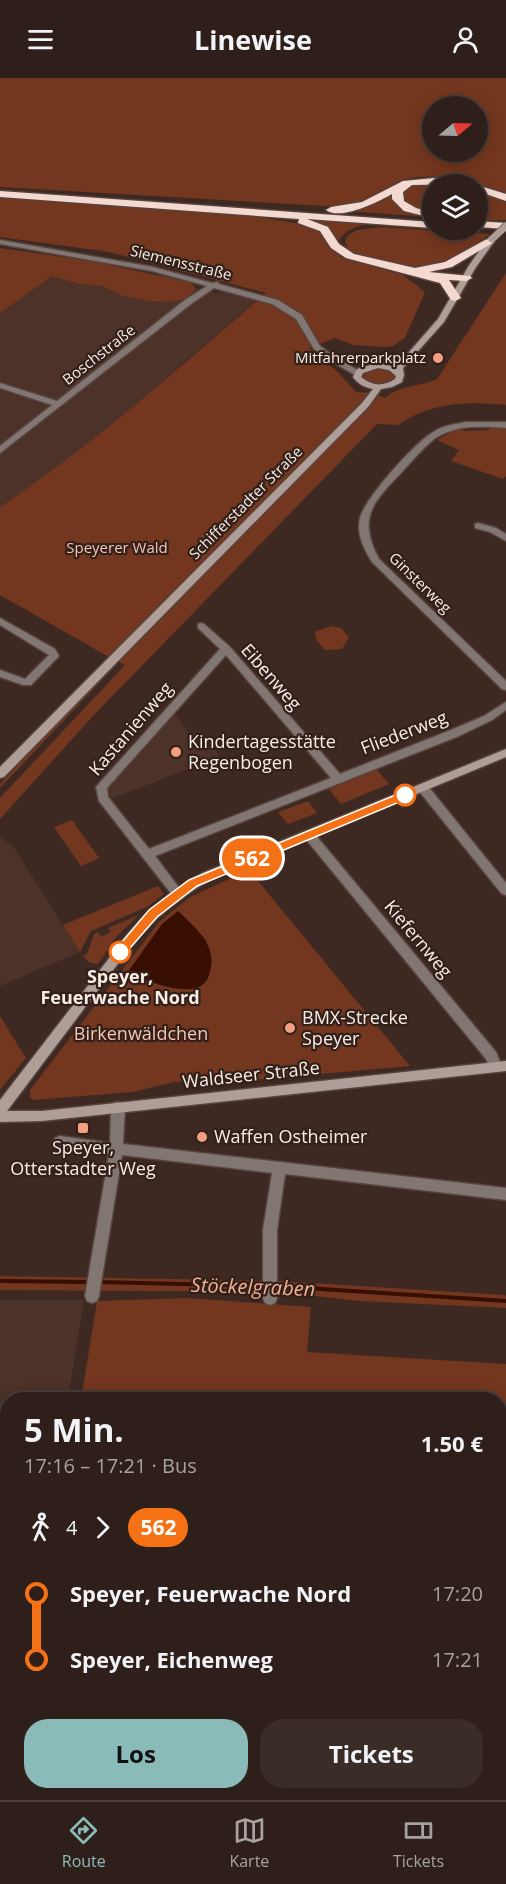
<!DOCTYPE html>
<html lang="de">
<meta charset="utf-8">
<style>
body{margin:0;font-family:"Open Sans",sans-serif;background:#3a2c27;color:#f1f3f6;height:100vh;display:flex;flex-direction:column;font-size:22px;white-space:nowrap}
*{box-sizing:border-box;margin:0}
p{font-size:20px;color:#a7a2a2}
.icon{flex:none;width:33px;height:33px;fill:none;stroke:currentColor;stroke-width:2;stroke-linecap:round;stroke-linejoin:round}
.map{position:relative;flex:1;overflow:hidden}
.panel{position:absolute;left:0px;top:1314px;width:507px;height:408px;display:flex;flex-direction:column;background:#2e1f1a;border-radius:24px 24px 0 0;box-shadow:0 3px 15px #0003,0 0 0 2px #493d39}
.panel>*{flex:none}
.badge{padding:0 12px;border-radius:20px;font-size:21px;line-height:39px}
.needle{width:39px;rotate:71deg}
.fabs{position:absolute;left:422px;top:18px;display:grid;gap:12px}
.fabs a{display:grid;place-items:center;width:66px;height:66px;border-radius:50%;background:#2e1f1a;box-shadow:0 3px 15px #0003,0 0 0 2px #493d39;font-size:30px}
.map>.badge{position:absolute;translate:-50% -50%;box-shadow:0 0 0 3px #fff}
.legs{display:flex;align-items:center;gap:9px;height:66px;padding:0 24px;font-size:20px}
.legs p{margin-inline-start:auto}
.overview{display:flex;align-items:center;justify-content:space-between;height:102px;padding:0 24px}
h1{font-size:33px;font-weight:700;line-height:45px}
.cta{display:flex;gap:12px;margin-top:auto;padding:12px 24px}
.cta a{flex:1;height:69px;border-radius:24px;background:#8bbbb9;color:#111;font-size:24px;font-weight:700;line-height:69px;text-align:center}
.cta a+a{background:#3a2c27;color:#f1f3f6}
ul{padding:0 24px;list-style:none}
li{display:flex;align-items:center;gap:21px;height:66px;font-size:22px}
li i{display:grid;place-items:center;width:9px;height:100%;margin:0 8px;background:currentColor}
li i::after{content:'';width:15px;height:15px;margin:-8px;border:4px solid;border-radius:50%;background:#2e1f1a}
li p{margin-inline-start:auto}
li:first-child i{background:linear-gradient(#0000 50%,currentColor 0)}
li:last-child i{background:linear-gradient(currentColor 50%,#0000 0)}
header{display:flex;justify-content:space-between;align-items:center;height:78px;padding:0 24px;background:#2e1f1a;font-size:27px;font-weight:700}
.menu{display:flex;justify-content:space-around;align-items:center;height:84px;border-top:2px solid #493d39;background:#2e1f1a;font-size:16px;color:#a7a2a2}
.menu a{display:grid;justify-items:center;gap:3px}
.menu .current{color:#8bbbb9}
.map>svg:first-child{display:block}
</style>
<header><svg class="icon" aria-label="menu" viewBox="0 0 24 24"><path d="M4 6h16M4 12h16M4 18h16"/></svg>Linewise<svg class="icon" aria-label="person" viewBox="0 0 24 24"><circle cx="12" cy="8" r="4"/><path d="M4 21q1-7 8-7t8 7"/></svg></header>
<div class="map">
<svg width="506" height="1722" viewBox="0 0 506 1722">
<rect width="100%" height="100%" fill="#3d2922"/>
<g fill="#4c3229">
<polygon points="0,170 91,183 152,196 187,203 192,205 195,210 215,215 226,214 256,223 132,330 48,397 0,429"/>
<polygon points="173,633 198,668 209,664 220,679 110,721 106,712 108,706"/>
<polygon points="0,759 13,768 80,874 0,908"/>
<polygon points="0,1222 84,1222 68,1321 8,1322 7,1476 0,1479"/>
</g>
<g fill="#73361e" fill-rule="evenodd">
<path d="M0 0H506V115C474 107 440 93 406 101 394 104 385 113 374 119 358 126 341 127 324 128L0 109ZM432 28H477V74H432Z"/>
<polygon points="442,104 458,106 432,106 432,136 406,128 401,115 413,107"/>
<polygon points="401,108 395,120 430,139 345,133 372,126"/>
<polygon points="477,112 506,122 506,142 477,142"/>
<path d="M0 119 250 138 309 147 320 153 330 169 342 180 403 197 425 214 405 260 393 268 385 269 353 267 335 260 309 270 338 294 356 314 372 315 385 320C398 307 421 309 437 301L506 195V327C467 323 431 324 398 347L377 346 92 639 0 741V720L125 587 119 584 0 710V706L116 583 0 517V429C95 366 180 289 266 215L109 174 0 159Z"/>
<path d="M296 140 373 146C360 147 347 150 339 162L340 167 332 158Z"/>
<polygon points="380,149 490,156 453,183 413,190 354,177 348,172 345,163 348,157 357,152"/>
<polygon points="0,170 91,183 192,205 195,212 184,222 154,224 123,218 102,208 80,206 52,198 0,235"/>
<path d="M374 289 388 290 396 297V300C385 308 372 309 362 299L363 295Z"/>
<polygon points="462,350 464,353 489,352 490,350 506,351 506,398 503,401 451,383 459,372 437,362 451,354"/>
<polygon points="331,548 341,550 349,560 342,571 325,572 316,561 315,554"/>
<polygon points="376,691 389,706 341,726 328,710"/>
<polygon points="308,723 317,735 288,746 278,734"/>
<polygon points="72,742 99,780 81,788 54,749"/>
<path d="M249 792 410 988 221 1005 174 1004 133 1014 33 1022 30 1019V1012L159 844 190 819ZM178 833 206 862 209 898 206 904 199 909 185 911 128 895Z"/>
<polygon points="158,808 164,816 147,829 91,853 80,874 63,847"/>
<polygon points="139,837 117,858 98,886 90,885 83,878 87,876 94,856 98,854 101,859 111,854 108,850"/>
<polygon points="0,938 26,980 0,1012"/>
<polygon points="0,1198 279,1203 504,1217 506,1218 506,1230 360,1223 279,1214 0,1212"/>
<polygon points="188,1220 311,1229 307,1274 506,1286 506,1478 500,1477 500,1322 81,1322 97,1223"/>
<polygon points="7,1476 8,1714 380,1714 383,1722 0,1722 0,1479"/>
</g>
<path fill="#370e00" d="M178 833C197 851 221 871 208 899 205 907 198 911 190 911 170 913 146 902 127 895L162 846Z"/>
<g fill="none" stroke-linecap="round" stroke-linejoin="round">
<g stroke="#370e00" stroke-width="4">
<polyline points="0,1203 91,1204"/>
<polyline points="98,1204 265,1208"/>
<polyline points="275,1208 506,1223"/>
</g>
<g stroke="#57443e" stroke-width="3">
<g id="street">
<polygon points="0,162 153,189 212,205 218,204 219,206 278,222 302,237 320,268 328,274 362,295 355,297 322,278 314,271 296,241 272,226 214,210 191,226 0,375 0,368 52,327 0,310 0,305 57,323 185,222 207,208 152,193 0,166"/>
<path d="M466 344H506V350C481 348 456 346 434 361 422 371 412 383 401 395 373 424 357 440 379 481L506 603V612L502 611 372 484C364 471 356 456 360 440 365 420 416 363 435 353 444 347 455 346 466 344Z"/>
<polygon points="478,445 496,450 506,456 506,463 490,454 475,450 475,446"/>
<polygon points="0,540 55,571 59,578 31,607 23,607 0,599 0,592 25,601 49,577 0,547"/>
<path d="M201 545 204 546 230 569 340 696 451 652 484 638 506 624V632L492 642 459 658 155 778 183 815 177 819 173 818 99 723 96 709 220 571 198 550V546ZM226 577 331 700 149 771 108 719 107 710Z"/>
<polygon points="423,706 427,707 506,805 506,817 502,816 419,713 418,710"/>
<polygon points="309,753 313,754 496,974 502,989 501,993 496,994 491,993 486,981 305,760 303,757"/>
<polygon points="118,1024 123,1025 125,1029 123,1066 506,1110 506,1122 285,1096 277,1152 277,1220 275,1225 270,1227 265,1225 263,1220 263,1152 272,1095 122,1077 99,1218 97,1223 92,1225 87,1223 85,1218 109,1076 60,1070 55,1068 53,1064 55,1060 60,1058 110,1065 111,1029 113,1025"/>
</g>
</g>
<g stroke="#57443e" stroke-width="3">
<g id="secondary">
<path d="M489 159 496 161 476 189 444 244 403 290 404 297 402 304 392 309 381 311 368 329 4 699 0 700V689L362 325 373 311C364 309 358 306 353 299L357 291 377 285 396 289 438 241 468 189ZM378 290 389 292 396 298 395 301C383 309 372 308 361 299L363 295Z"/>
<path d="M506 671V679L211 801C182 818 157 837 135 863L7 1033H42L506 983V993L42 1043 0 1044V1022L127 857C149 831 173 811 203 795Z"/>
</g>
</g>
<g stroke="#57443e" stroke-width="3">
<g id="highway">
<path d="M445 99 469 106 412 107 403 114 404 123 416 130 432 134V140L404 133 392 121V116C378 124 340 143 326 132L331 129 362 124 403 103Z"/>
<polygon points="477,107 506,116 506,123 477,113"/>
<polygon points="0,113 432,144 432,150 307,141 328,149 339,166 354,176 415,190 445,184 485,162 489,161 494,164 452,189 429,194 470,198 472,200 466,203 449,202 461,220 455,223 451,222 440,205 346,180 331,170 320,153 298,145 299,141 0,119"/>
<polygon points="477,143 506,145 506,151 477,149"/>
</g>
</g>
<use href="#street" fill="#817672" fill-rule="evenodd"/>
<use href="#secondary" fill="#af9e98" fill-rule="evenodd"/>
<use href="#highway" fill="#f4d9d0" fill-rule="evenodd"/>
<g stroke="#57443e" stroke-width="8" stroke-linecap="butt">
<polyline id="secondary-bridge" points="492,161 506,148"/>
</g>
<use href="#secondary-bridge" stroke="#af9e98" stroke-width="7"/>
</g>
<polygon fill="#f47115" stroke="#fff" stroke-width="1.5" points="405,713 410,717 409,720 197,808 157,839 124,877 116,877 116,871 149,832 189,802"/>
<g fill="#f2a081" stroke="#322019" stroke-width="2">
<circle cx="438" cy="280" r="6"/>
<circle cx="176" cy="674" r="6"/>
<circle cx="290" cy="950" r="6"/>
<rect x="77" y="1044" width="12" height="12" rx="3"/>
<circle cx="202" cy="1059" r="6"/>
</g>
<g fill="#fff" stroke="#f47115" stroke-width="3">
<circle cx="405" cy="717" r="10"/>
<circle cx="120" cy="874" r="10"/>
</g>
<g text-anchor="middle" stroke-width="4.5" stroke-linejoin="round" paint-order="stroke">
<g font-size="15" fill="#f9ece7" stroke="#322019">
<text transform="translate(181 185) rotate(14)" y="5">Siemensstraße</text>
<text transform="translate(99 277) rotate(-38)" y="5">Boschstraße</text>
<text transform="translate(246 425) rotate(-45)" y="5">Schifferstadter Straße</text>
<text transform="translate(420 505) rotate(44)" y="5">Ginsterweg</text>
</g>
<g font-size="15" fill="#f9ece7" stroke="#322019" text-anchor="end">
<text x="426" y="285">Mitfahrerparkplatz</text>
</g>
<g font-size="15" fill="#f5c6b5" stroke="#322019">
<text x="117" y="475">Speyerer Wald</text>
</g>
<g font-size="18" fill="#f9ece7" stroke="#322019">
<text transform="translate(271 599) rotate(49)" y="6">Eibenweg</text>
<text transform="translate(131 651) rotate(-49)" y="6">Kastanienweg</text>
<text transform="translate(404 655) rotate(-21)" y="6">Fliederweg</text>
<text transform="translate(418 861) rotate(50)" y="6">Kiefernweg</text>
<text transform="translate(251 997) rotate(-6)" y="6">Waldseer Straße</text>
</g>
<g font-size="18" fill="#f9ece7" stroke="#322019" text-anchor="start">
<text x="188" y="670">Kindertagesstätte<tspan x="188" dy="21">Regenbogen</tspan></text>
<text x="302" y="946">BMX-Strecke<tspan x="302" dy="21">Speyer</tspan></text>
<text x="214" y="1065">Waffen Ostheimer</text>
<text x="83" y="1076" text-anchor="middle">Speyer,<tspan x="83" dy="21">Otterstadter Weg</tspan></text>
</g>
<g font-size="18" font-weight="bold" fill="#f9ece7" stroke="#322019">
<text x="120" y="905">Speyer,<tspan x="120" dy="21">Feuerwache Nord</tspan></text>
</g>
<g font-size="18" fill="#f5c6b5" stroke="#322019">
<text x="141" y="962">Birkenwäldchen</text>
</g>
<g font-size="20" font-style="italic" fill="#f4af95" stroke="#322019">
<text transform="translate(253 1209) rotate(2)" y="7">Stöckelgraben</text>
</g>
</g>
</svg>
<div class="fabs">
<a><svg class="needle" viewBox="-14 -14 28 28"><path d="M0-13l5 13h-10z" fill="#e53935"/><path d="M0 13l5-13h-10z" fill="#a7a2a2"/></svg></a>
<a><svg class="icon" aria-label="layers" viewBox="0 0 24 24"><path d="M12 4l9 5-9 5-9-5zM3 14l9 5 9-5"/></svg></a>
</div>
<b class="badge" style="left:252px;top:780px;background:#f47115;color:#fff">562</b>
<section class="panel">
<div class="overview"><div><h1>5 Min.</h1><p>17:16 – 17:21 · Bus</p></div><b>1.50 €</b></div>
<div class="legs"><svg class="icon" aria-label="walk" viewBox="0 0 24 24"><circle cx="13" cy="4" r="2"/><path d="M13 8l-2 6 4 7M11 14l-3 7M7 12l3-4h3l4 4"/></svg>4<svg class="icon" aria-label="forward" viewBox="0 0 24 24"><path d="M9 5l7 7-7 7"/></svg><b class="badge" style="background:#f47115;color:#fff">562</b></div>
<ul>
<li><i style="color:#f47115"></i><b>Speyer, Feuerwache Nord</b><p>17:20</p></li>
<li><i style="color:#f47115"></i><b>Speyer, Eichenweg</b><p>17:21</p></li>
</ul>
<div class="cta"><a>Los</a><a>Tickets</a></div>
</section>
</div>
<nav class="menu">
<a class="current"><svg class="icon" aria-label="directions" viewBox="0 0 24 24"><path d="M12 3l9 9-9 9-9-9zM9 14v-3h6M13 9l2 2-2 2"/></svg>Route</a>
<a><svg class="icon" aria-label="map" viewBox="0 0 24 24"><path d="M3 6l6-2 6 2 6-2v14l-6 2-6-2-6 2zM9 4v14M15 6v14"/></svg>Karte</a>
<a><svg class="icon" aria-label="tickets" viewBox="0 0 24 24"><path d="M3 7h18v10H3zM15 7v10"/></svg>Tickets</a>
</nav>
